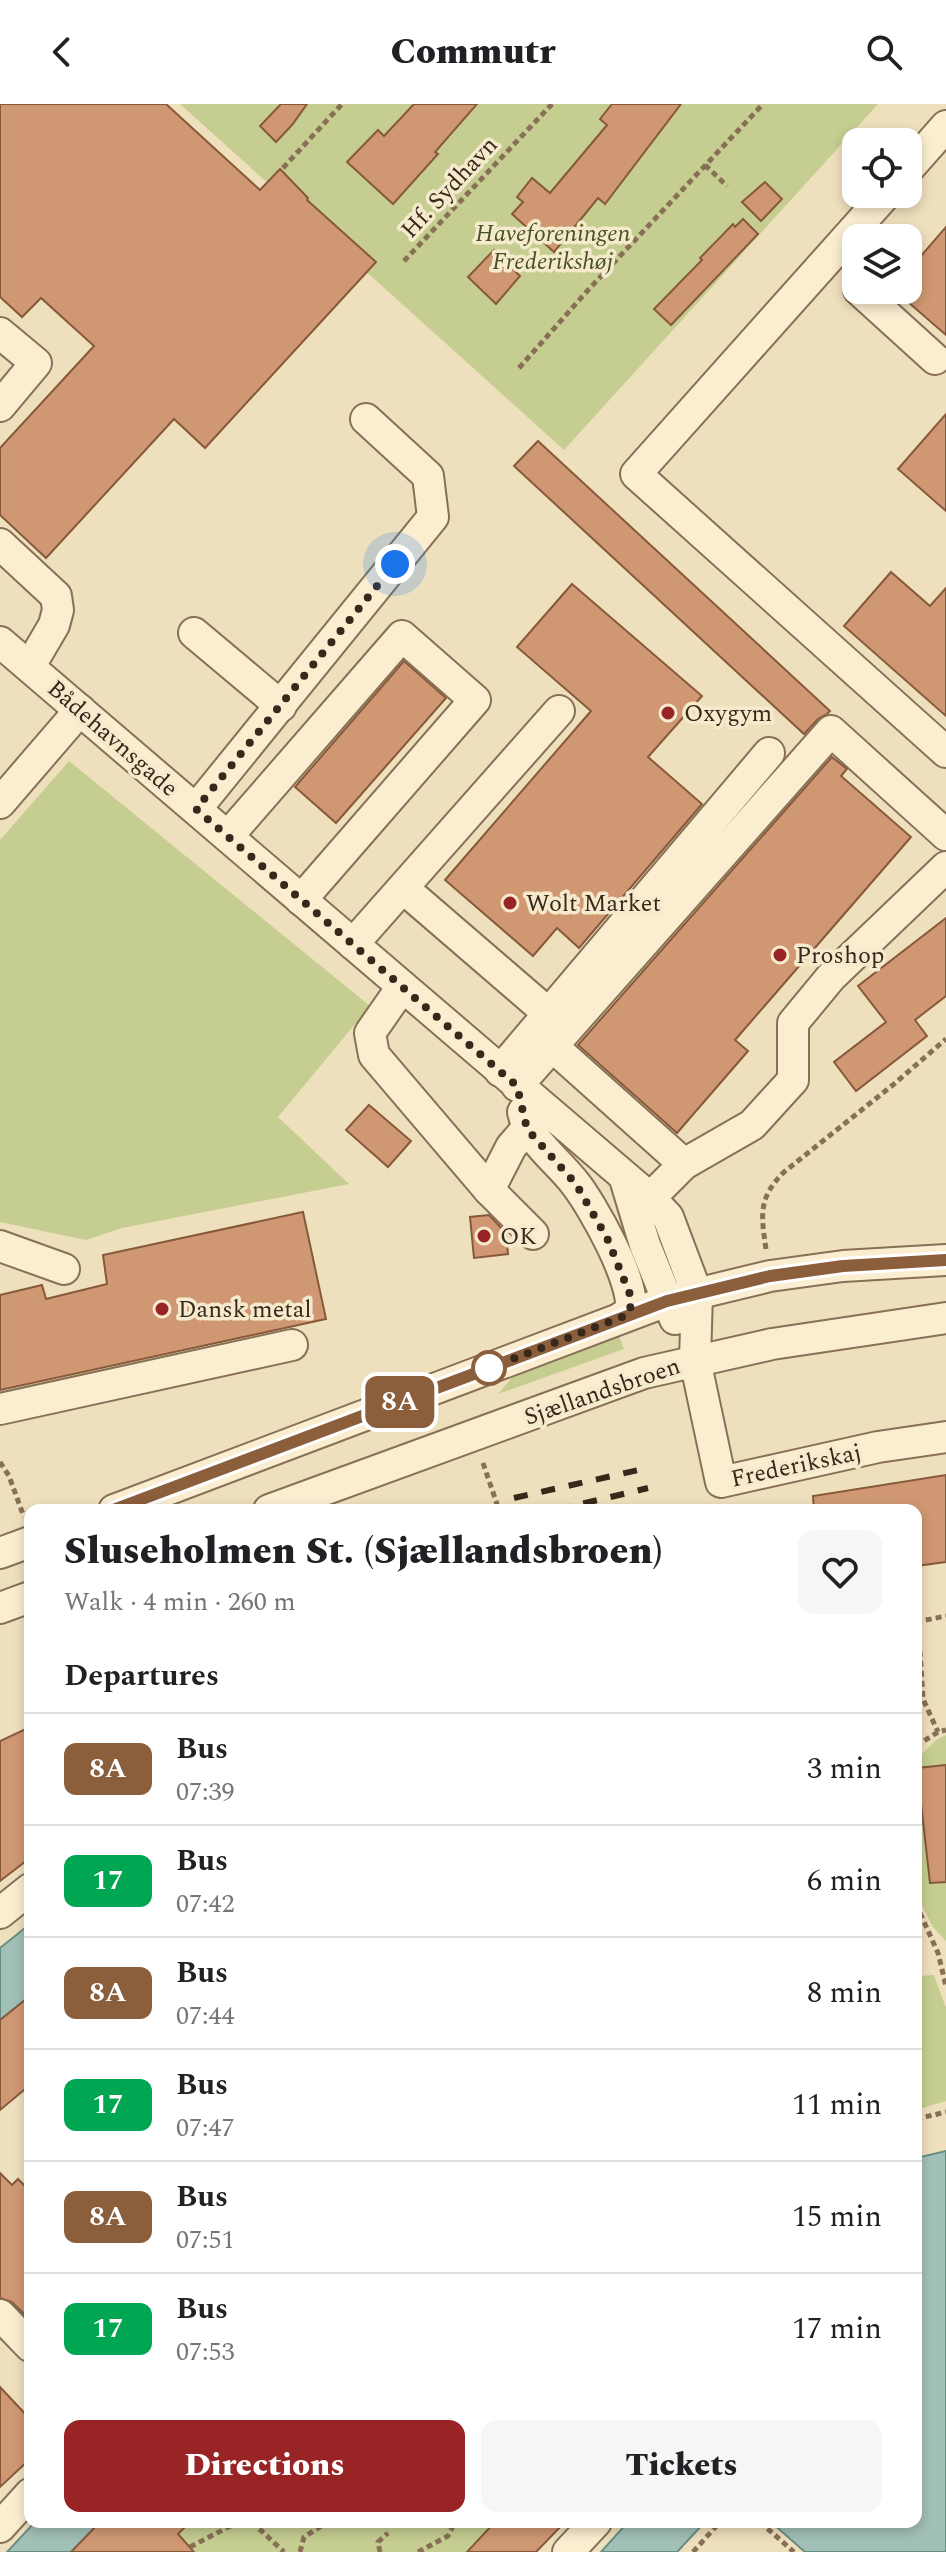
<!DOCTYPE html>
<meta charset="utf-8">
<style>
body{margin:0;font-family:Spectral,serif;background:#f6f6f6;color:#202124;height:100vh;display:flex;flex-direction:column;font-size:30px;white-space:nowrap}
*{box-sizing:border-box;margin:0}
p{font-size:26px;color:#757577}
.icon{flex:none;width:44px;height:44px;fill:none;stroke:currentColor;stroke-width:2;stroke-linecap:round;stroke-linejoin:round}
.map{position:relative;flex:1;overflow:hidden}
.drawer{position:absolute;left:24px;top:1400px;width:898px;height:1024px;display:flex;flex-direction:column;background:#fff;border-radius:16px;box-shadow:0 4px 12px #0003}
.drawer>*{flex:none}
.badge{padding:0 16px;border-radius:12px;font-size:28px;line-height:52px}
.controls{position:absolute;left:842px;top:24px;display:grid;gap:16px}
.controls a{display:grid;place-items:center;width:80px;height:80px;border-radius:16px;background:#fff;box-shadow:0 4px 12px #0003;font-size:40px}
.you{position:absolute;width:40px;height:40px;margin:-20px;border:6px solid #fff;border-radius:50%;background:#1a73e8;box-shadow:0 0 0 12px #1a73e833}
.map>.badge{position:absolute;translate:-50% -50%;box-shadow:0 0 0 4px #fff}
h2{padding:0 40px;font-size:30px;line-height:72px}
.round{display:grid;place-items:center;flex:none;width:84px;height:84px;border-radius:16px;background:#f6f6f6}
.head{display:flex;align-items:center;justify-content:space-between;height:136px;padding:0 40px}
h1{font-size:38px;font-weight:800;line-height:60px}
.button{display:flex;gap:16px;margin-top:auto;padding:16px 40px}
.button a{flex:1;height:92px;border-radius:16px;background:#982425;color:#fff;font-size:32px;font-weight:800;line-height:92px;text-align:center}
.button a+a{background:#f6f6f6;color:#202124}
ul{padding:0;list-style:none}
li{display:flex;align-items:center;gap:24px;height:112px;padding:0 40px;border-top:2px solid #e0e0e0}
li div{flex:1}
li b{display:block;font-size:30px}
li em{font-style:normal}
li .badge{min-width:88px;font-weight:700;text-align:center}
header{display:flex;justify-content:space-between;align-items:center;height:104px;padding:0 40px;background:#fff;font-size:36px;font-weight:800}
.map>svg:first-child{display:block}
</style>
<header><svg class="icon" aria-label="back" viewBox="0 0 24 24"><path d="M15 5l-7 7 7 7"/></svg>Commutr<svg class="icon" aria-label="search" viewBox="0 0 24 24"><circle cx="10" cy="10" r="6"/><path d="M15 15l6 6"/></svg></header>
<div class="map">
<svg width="946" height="2448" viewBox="0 0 946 2448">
<rect width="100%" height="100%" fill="#efe0bd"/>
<g fill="#c6cd91">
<polygon points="180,0 878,0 564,346"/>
<polygon points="69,657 370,902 278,1013 349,1080 122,1124 86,1136 0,1118 0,736"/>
<polygon points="618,1229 624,1245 498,1290 516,1269"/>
<polygon points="946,1631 946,1837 933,1823 916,1790 916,1656 936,1636"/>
<polygon points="916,1853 918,1872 934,1871 946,1904 946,1997 916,2006"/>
<polygon points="190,2418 495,2418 467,2448 194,2448 178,2430"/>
</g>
<g fill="#a1c0b7" stroke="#688e84" stroke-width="2">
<polygon points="30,1820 30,1892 0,1916 0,1844"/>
<polygon points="946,2047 946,2448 805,2448 771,2418 916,2418 916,2054"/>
<polygon points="35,2418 100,2418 72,2448 7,2448"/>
<polygon points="628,2418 705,2418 677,2448 601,2448"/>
</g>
<g fill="#cf9872" stroke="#87593b" stroke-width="2">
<polygon points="0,0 166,0 260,86 280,65 308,94 307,96 376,158 205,344 174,315 46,454 0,411 0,344 94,242 41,194 22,213 0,193"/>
<polygon points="281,0 307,0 292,21 276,38 260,22"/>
<polygon points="414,0 477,0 435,48 438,50 393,100 347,58 378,26 384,32"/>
<polygon points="612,0 681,0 605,100 598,94 554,148 512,110 523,98 517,93 532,74 550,89 607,21 600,15"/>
<polygon points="765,78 782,95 761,117 742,98"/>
<polygon points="743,115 758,130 671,221 654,205 702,156 700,154 733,120 735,123"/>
<polygon points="946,123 946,231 908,198 908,167"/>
<polygon points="494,146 520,172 496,200 468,173"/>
<polygon points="946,310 946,407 898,365"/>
<polygon points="538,337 830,607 827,610 818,615 804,630 514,362"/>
<polygon points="891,468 930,502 946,484 946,612 844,522"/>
<polygon points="572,480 702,592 648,653 702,700 579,844 557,824 533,852 445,776 591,607 517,543"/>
<polygon points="404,557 446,594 336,719 295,683"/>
<polygon points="832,653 847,665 841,672 911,733 735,936 748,947 677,1029 578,941"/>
<polygon points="946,814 946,892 915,916 927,932 856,987 834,958 886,918 858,882"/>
<polygon points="369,1001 411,1037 388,1063 346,1026"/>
<polygon points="303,1108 326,1215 0,1286 0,1191 42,1181 46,1195 107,1180 103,1151"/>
<polygon points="489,1111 506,1129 508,1150 474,1154 470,1113"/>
<polygon points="946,1371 946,1458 916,1462 916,1406 814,1406 813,1392"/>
<polygon points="30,1623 30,1754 0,1777 0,1637"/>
<polygon points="946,1661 946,1778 930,1779 917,1664"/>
<polygon points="30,1892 30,1981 0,2006 0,1916"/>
<polygon points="0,2069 12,2081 18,2075 30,2087 30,2216 12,2198 0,2194"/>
<polygon points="0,2283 30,2315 30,2355 0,2383"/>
<polygon points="100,2418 190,2418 178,2430 194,2448 71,2448"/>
<polygon points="495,2418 565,2418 536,2448 467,2448"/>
</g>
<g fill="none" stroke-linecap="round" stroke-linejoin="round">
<g stroke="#877056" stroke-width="34">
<g id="minor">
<polyline points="908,65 946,22"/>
<polyline points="886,90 636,370 946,648"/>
<polyline points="859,186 935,255"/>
<polyline points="0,229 36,259 0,302"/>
<polyline points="0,440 56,492 58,506 54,521 30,562"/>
<polyline points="194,529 281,602"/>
<polyline points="0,538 650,1094 668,1113 697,1190 695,1256 721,1378 878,1343 946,1333"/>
<polyline points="0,699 80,606"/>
<polyline points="196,705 433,413 428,372 366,315"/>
<polyline points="228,732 402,532 475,596 301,796"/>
<polyline points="403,784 548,909"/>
<polyline points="353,840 559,607"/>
<polyline points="402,883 370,929 374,951 489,1086 511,1043 544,1005"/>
<polyline points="552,942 684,1060"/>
<polyline points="500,967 769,649"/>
<polyline points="517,982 831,627 946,731"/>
<path d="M523 1008C529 1037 556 1055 574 1078 592 1100 638 1182 630 1208L622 1213"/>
<polyline points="625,1075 645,1141 675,1215"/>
<polyline points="489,1086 533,1130"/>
<polyline points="650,1094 684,1060 752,1021 793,976 793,919 831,873 946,763"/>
<polyline points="0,1142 64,1165"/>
<polyline points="0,1305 292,1241"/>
<polyline points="114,1406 667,1197 770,1172 843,1162 946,1156"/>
<polyline points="269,1406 644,1269 772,1240 946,1214"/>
<polyline points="0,1449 30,1438"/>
<polyline points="0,1504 30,1493"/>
<polyline points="0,1809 30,1785"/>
<polyline points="0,2211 30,2242"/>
<polyline points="0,2423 30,2390"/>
<polyline points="568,2448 596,2418"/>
</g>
</g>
<g stroke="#877056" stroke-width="5" stroke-dasharray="6 4" stroke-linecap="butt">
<polyline points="705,61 727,82"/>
<polyline points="283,64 342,0"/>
<polyline points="404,157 552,0"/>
<polyline points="519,264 589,185 763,0"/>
<path d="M766 1145C761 1111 758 1094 784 1068L894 980 946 935"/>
<polyline points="0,1358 9,1372 24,1413"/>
<polyline points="483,1359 499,1406"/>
<polyline points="918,1517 923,1595 938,1628"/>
<polyline points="916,1518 946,1512"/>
<polyline points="916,1642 938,1628 946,1626"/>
<polyline points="916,1800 938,1849 946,1882"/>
<polyline points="916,2015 946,2008"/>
<polyline points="252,2418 284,2448"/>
<polyline points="760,2418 794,2448"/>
<polyline points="190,2443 238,2418"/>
<polyline points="300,2448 304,2433 320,2423 321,2418"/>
<polyline points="380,2448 378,2438 388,2429"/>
<polyline points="418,2448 448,2432 455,2418"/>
<polyline points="693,2448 720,2418"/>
</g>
<use href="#minor" stroke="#faedd0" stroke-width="30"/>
<g stroke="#36281b" stroke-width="6" stroke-dasharray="14 14" stroke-linecap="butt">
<polyline points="514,1394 643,1365"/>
<polyline points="556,1406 648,1384"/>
</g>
</g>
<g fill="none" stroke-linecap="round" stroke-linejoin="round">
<g stroke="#fff" stroke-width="18">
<polyline id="line" points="113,1406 667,1197 770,1172 843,1162 946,1156"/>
</g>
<use href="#line" stroke="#8b5e3c" stroke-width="12"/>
<polyline stroke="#36281b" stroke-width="8" stroke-dasharray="0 14.4" points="395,460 196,705 517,982 527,1025 576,1080 607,1134 631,1193 630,1208 622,1213 489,1264"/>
</g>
<g fill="#982425" stroke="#f6eacd" stroke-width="3">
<circle cx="668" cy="609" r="8"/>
<circle cx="510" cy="799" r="8"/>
<circle cx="780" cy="851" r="8"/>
<circle cx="484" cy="1132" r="8"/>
<circle cx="162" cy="1205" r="8"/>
</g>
<circle fill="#fff" stroke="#8b5e3c" stroke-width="4" cx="489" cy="1264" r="16"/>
<g text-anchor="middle" stroke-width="7" stroke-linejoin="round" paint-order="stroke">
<g font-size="24" fill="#36281b" stroke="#f6eacd">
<text transform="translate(449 83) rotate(-47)" y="8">Hf. Sydhavn</text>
<text transform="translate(113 634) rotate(41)" y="8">Bådehavnsgade</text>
<text transform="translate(602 1287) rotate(-19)" y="8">Sjællandsbroen</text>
<text transform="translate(796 1361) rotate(-12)" y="8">Frederikskaj</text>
</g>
<g font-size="24" font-style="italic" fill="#475321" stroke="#f6eacd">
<text x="553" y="137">Haveforeningen<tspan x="553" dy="28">Frederikshøj</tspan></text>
</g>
<g font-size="24" fill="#36281b" stroke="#f6eacd" text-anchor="start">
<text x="684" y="617">Oxygym</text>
<text x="526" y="807">Wolt Market</text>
<text x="796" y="859">Proshop</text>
<text x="500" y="1140">OK</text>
<text x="178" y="1213">Dansk metal</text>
</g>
</g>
</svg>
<div class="controls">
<a><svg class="icon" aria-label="locate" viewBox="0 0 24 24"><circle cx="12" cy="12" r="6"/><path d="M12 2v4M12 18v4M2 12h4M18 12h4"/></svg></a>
<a><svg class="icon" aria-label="layers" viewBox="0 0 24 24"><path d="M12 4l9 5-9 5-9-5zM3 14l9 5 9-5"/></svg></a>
</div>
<div class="you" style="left:395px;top:460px"></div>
<b class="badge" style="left:400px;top:1298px;background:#8b5e3c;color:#fff">8A</b>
<section class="drawer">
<div class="head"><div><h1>Sluseholmen St. (Sjællandsbroen)</h1><p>Walk · 4 min · 260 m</p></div><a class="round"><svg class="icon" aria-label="heart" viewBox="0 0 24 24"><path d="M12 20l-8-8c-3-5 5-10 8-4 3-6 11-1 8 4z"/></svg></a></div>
<h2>Departures</h2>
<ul>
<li><span class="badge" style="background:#8b5e3c;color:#fff">8A</span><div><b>Bus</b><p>07:39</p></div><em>3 min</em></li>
<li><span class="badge" style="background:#00a651;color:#fff">17</span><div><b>Bus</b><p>07:42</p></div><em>6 min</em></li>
<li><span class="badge" style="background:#8b5e3c;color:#fff">8A</span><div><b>Bus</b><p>07:44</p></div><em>8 min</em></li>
<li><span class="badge" style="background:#00a651;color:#fff">17</span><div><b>Bus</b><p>07:47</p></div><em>11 min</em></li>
<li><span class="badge" style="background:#8b5e3c;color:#fff">8A</span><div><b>Bus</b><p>07:51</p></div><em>15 min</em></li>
<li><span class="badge" style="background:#00a651;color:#fff">17</span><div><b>Bus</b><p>07:53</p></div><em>17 min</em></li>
</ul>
<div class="button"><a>Directions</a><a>Tickets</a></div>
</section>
</div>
